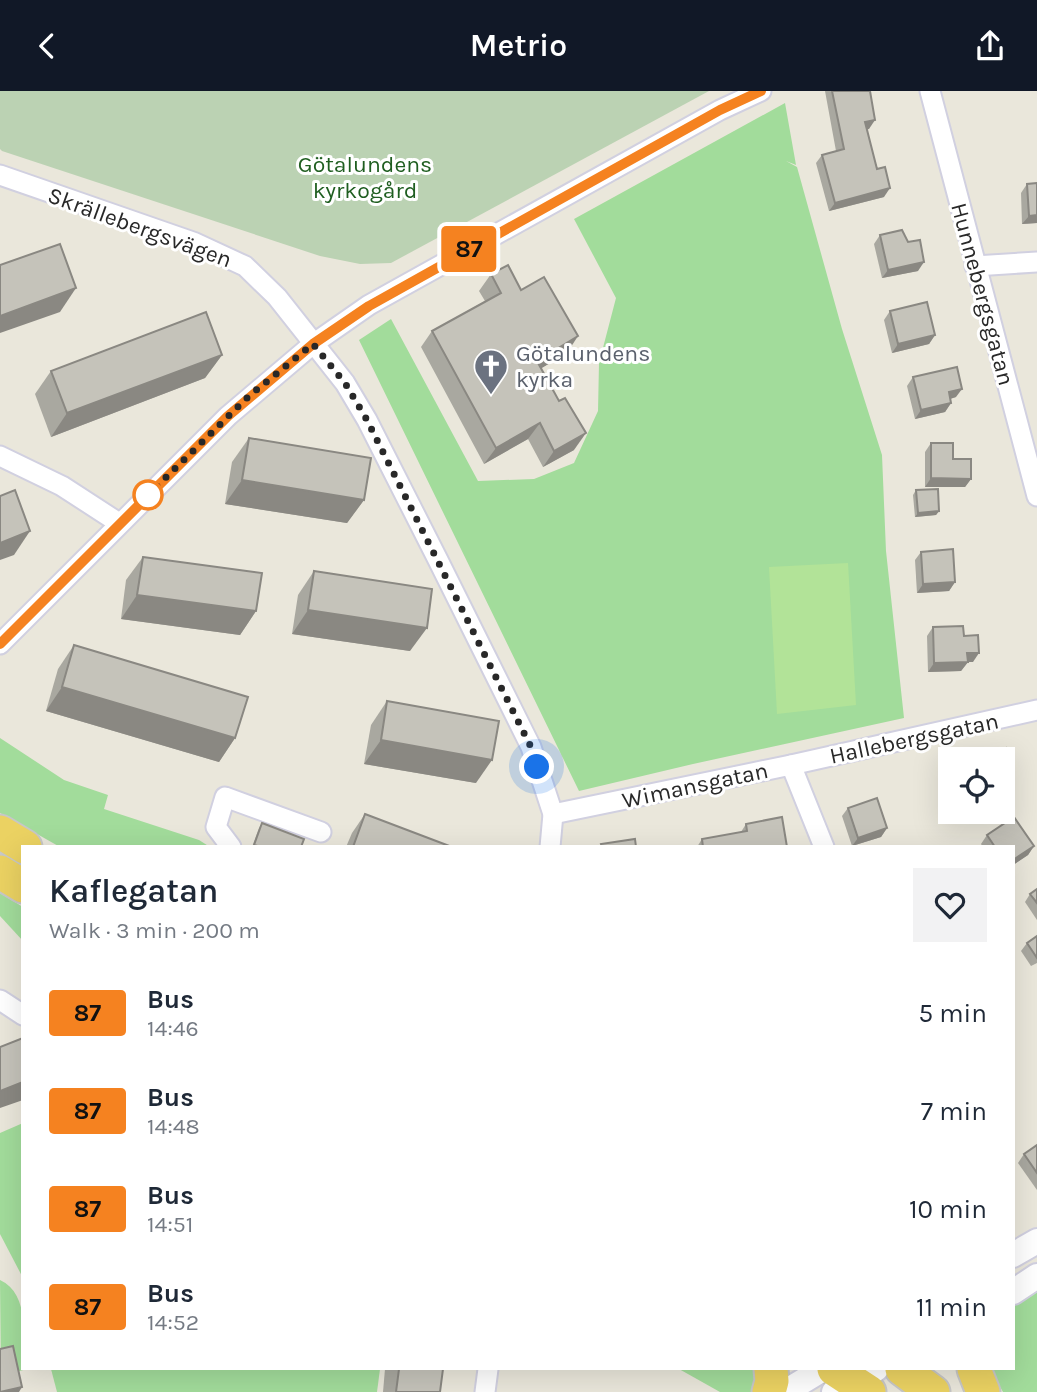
<!DOCTYPE html>
<meta charset="utf-8">
<style>
body{margin:0;font-family:Karla,sans-serif;background:#f2f2f3;color:#1f2937;height:100vh;display:flex;flex-direction:column;font-size:26px;white-space:nowrap}
*{box-sizing:border-box;margin:0}
p{font-size:23px;color:#747a83}
.icon{flex:none;width:38px;height:38px;fill:none;stroke:currentColor;stroke-width:2;stroke-linecap:round;stroke-linejoin:round}
.map{position:relative;flex:1;overflow:hidden}
.panel{position:absolute;left:21px;top:754px;width:994px;height:525px;display:flex;flex-direction:column;background:#fff;border-radius:0px;box-shadow:0 7px 28px #0002}
.panel>*{flex:none}
.badge{padding:0 14px;border-radius:5px;font-size:24px;line-height:46px}
.tools{position:absolute;left:938px;top:656px;display:grid;gap:14px}
.tools a{display:grid;place-items:center;width:77px;height:77px;border-radius:0px;background:#fff;box-shadow:0 7px 28px #0002;font-size:35px}
.you{position:absolute;width:35px;height:35px;margin:-18px;border:5px solid #fff;border-radius:50%;background:#1a73e8;box-shadow:0 0 0 10px #1a73e833}
.map>.badge{position:absolute;translate:-50% -50%;box-shadow:0 0 0 4px #fff}
.round{display:grid;place-items:center;flex:none;width:74px;height:74px;border-radius:0px;background:#f2f2f3}
.overview{display:flex;align-items:center;justify-content:space-between;height:119px;padding:0 28px}
h1{font-size:33px;font-weight:600;line-height:52px}
ul{padding:0;list-style:none}
li{display:flex;align-items:center;gap:21px;height:98px;padding:0 28px}
li div{flex:1}
li b{display:block;font-size:26px}
li em{font-style:normal}
li .badge{min-width:77px;font-weight:700;text-align:center}
header{display:flex;justify-content:space-between;align-items:center;height:91px;padding:0 28px;background:#111827;color:#fff;font-size:32px;font-weight:600}
.map>svg:first-child{display:block}
</style>
<header><svg class="icon" aria-label="back" viewBox="0 0 24 24"><path d="M15 5l-7 7 7 7"/></svg>Metrio<svg class="icon" aria-label="share" viewBox="0 0 24 24"><path d="M12 15V3M7 8l5-5 5 5M5 13v7h14v-7"/></svg></header>
<div class="map">
<svg width="1037" height="1301" viewBox="0 0 1037 1301">
<rect width="100%" height="100%" fill="#eae7db"/>
<g fill="#a2dc9b">
<polygon points="785,12 796,74 786,70 797,76 842,238 882,364 886,460 904,627 693,673 579,700 359,249 391,228 478,390 534,388 574,372 598,320 599,272 616,207 574,128"/>
<polygon points="0,647 64,689 108,704 104,718 199,749 210,756 60,756 0,722"/>
<polygon points="0,802 23,816 23,850 0,825"/>
<polygon points="23,1032 23,1187 0,1143 0,1042"/>
<path d="M0 1189C31 1203 23 1250 23 1278H27L1 1285Z"/>
<polygon points="1037,1199 1037,1301 1003,1301 990,1278 1013,1278 1013,1213"/>
<polygon points="51,1278 380,1278 377,1301 57,1301"/>
<polygon points="679,1278 754,1278 757,1291 753,1301 720,1301"/>
</g>
<polygon fill="#bbd2b3" points="0,0 709,0 391,172 360,173 320,165 2,60 0,58"/>
<polygon fill="#b2e398" points="848,472 856,614 777,623 769,476"/>
<g fill="none" stroke-linecap="round" stroke-linejoin="round">
<g stroke="#d1d0e0" stroke-width="23">
<g id="minor">
<polyline points="930,0 1037,405"/>
<polyline points="0,84 193,151 245,175 277,206 345,292 367,329 438,469 531,656 553,723 550,756"/>
<polyline points="975,175 1037,171"/>
<polyline points="0,365 62,395 119,432"/>
<polyline points="0,553 228,325 313,253 369,214 720,19 761,0"/>
<polyline points="791,674 1037,619"/>
<polyline points="553,723 791,674 824,756"/>
<polyline points="231,756 216,736 225,706 321,741"/>
<polyline points="0,909 23,924"/>
<polyline points="485,1301 488,1278"/>
</g>
</g>
<g stroke="#d1d0e0" stroke-width="28">
<g id="tertiary">
<polyline points="1013,1164 1037,1150"/>
<polyline points="1013,1201 1037,1185"/>
<polyline points="785,1301 823,1278"/>
<polyline points="834,1301 876,1278"/>
</g>
</g>
<g stroke="#c7c7c7" stroke-width="37">
<g id="trunk">
<polyline points="0,741 25,756"/>
<polyline points="0,781 23,795"/>
<polyline points="834,1278 869,1301"/>
<polyline points="902,1278 933,1301"/>
<polyline points="974,1278 983,1301"/>
<polyline points="769,1301 772,1290 771,1278"/>
</g>
</g>
<use href="#minor" stroke="#fff" stroke-width="19"/>
<use href="#tertiary" stroke="#fff" stroke-width="24"/>
<use href="#trunk" stroke="#ebd262" stroke-width="33"/>
</g>
<g fill="#a9a8a0">
<polygon points="825,0 870,0 869,38 867,38 884,106 829,120 816,72 822,64 836,60"/>
<polygon points="1027,93 1037,132 1022,133 1021,102"/>
<polygon points="880,144 918,180 882,187 874,153"/>
<polygon points="491,183 521,199 567,262 541,277 574,359 543,376 528,348 484,373 421,256 432,240 485,210 479,200"/>
<polygon points="890,220 935,244 929,253 892,262 884,229"/>
<polygon points="222,264 205,287 51,346 35,303 51,280"/>
<polygon points="913,286 956,306 950,308 951,312 945,321 915,328 907,295"/>
<polygon points="249,347 364,409 347,432 225,413 232,371"/>
<polygon points="931,352 953,368 971,388 965,396 925,396 925,361"/>
<polygon points="916,399 939,420 936,424 915,426 913,404"/>
<polygon points="921,461 955,491 949,500 917,502 915,469"/>
<polygon points="143,466 256,520 240,544 121,528 126,489"/>
<polygon points="314,480 410,560 292,543 298,504"/>
<polygon points="933,536 964,545 973,571 968,571 961,580 928,581 927,545"/>
<polygon points="74,554 235,647 219,671 46,620 58,578"/>
<polygon points="387,610 476,692 364,673 371,634"/>
<polygon points="1006,657 1012,689 1006,698 1003,698 1003,668 950,668 950,708 944,709 938,677 944,668"/>
<polygon points="848,717 887,737 881,746 852,755 842,725"/>
<polygon points="365,723 452,756 346,756 352,742"/>
<polygon points="1014,726 1034,755 1028,764 1013,774 1013,756 983,756 981,753 987,744"/>
<polygon points="262,732 301,756 252,756 259,737"/>
<polygon points="746,733 787,756 697,756 702,748 741,741"/>
<polygon points="1037,798 1037,829 1025,811 1030,803"/>
<polygon points="1037,845 1037,872 1031,875 1021,860 1027,852"/>
<polygon points="1037,1054 1037,1099 1018,1072 1024,1063"/>
<polygon points="385,1278 443,1278 440,1301 383,1301"/>
</g>
<g fill="#8a8882">
<polygon points="875,29 869,38 859,40 865,31"/>
<polygon points="890,97 884,106 829,120 835,112"/>
<polygon points="1037,124 1037,132 1022,133 1029,125"/>
<polygon points="924,171 918,180 882,187 888,179"/>
<polygon points="76,197 60,221 0,242 0,225"/>
<polygon points="935,244 929,253 892,262 898,253"/>
<polygon points="578,245 567,262 525,287 537,270"/>
<polygon points="222,264 205,287 51,346 67,322"/>
<polygon points="962,298 956,306 943,310 949,301"/>
<polygon points="951,312 945,321 915,328 921,319"/>
<polygon points="540,332 528,348 484,373 496,357"/>
<polygon points="586,342 574,359 543,376 554,360"/>
<polygon points="931,387 971,388 965,396 925,396"/>
<polygon points="242,389 364,409 347,432 225,413"/>
<polygon points="939,420 936,424 915,426 918,422"/>
<polygon points="30,440 14,464 0,469 0,452"/>
<polygon points="955,491 949,500 917,502 923,493"/>
<polygon points="137,504 256,520 240,544 121,528"/>
<polygon points="308,519 427,537 410,560 292,543"/>
<polygon points="967,562 979,562 973,571 961,571"/>
<polygon points="968,571 961,580 928,581 934,572"/>
<polygon points="62,596 235,647 219,671 46,620"/>
<polygon points="381,649 492,669 476,692 364,673"/>
<polygon points="1012,689 1006,698 1003,698 1003,691"/>
<polygon points="950,701 950,708 944,709"/>
<polygon points="887,737 881,746 852,755 858,747"/>
<polygon points="1034,755 1028,764 1013,774 1013,769"/>
<polygon points="23,991 23,1009 0,1017 0,1000"/>
<polygon points="22,1296 19,1301 0,1301"/>
</g>
<g fill="#c5c3ba" stroke="#8a8882" stroke-width="2">
<polygon points="832,0 870,0 875,29 865,31 877,78 885,76 890,97 835,112 822,64 844,58"/>
<polygon points="1037,92 1037,124 1029,125 1027,93"/>
<polygon points="902,139 908,151 920,149 924,171 888,179 880,144"/>
<polygon points="60,153 76,197 0,225 0,174"/>
<polygon points="508,174 521,199 544,186 578,245 537,270 559,310 565,307 586,342 554,360 540,332 496,357 432,240 501,202 491,183"/>
<polygon points="927,211 935,244 898,253 890,220"/>
<polygon points="206,221 222,264 67,322 51,280"/>
<polygon points="957,276 962,298 949,301 951,312 921,319 913,286"/>
<polygon points="249,347 371,367 364,409 242,389"/>
<polygon points="931,352 953,352 953,368 971,368 971,388 931,387"/>
<polygon points="938,398 939,420 918,422 916,399"/>
<polygon points="15,399 30,440 0,452 0,405"/>
<polygon points="953,458 955,491 923,493 921,461"/>
<polygon points="143,466 262,482 256,520 137,504"/>
<polygon points="314,480 432,498 427,537 308,519"/>
<polygon points="963,535 964,545 978,544 979,562 967,562 968,571 934,572 933,536"/>
<polygon points="74,554 248,606 235,647 62,596"/>
<polygon points="387,610 499,630 492,669 381,649"/>
<polygon points="1006,657 1012,689 1003,691 1003,668 950,668 950,699 944,668"/>
<polygon points="877,707 887,737 858,747 848,717"/>
<polygon points="365,723 452,756 353,756"/>
<polygon points="782,726 787,756 703,756 702,748 747,740 746,733"/>
<polygon points="1014,726 1034,755 1013,769 1013,756 995,756 987,744"/>
<polygon points="262,732 304,748 301,756 261,756 254,754"/>
<polygon points="635,748 636,756 602,756 601,753"/>
<polygon points="1037,798 1037,812 1030,803"/>
<polygon points="1037,845 1037,867 1027,852"/>
<polygon points="23,947 23,991 0,1000 0,956"/>
<polygon points="1037,1054 1037,1082 1024,1063"/>
<polygon points="13,1255 22,1296 0,1301 0,1258"/>
<polygon points="399,1278 443,1278 440,1301 396,1301"/>
</g>
<g fill="none" stroke-linecap="round" stroke-linejoin="round">
<g stroke="#fff" stroke-width="16">
<polyline id="line" points="0,553 228,325 313,253 369,215 720,19 761,0"/>
</g>
<use href="#line" stroke="#f58220" stroke-width="10"/>
<polyline stroke="#282828" stroke-width="7" stroke-dasharray="0 12.6" points="148,404 249,305 313,253 345,292 367,329 531,656 537,676"/>
</g>
<defs>
<g id="church-pin" transform="scale(1.75)"><path d="M0 17L-7.5 6A9.5 9.5 0 1 1 7.5 6Z" fill="#6b7280" stroke="#fff"/><path d="M-1.2-6h2.4v3.5h3.3v2.4h-3.3V6h-2.4V-.1h-3.3v-2.4h3.3Z" fill="#fff"/></g>
</defs>
<g fill-rule="evenodd">
<use href="#church-pin" x="491" y="275"/>
</g>
<circle fill="#fff" stroke="#f58220" stroke-width="3.5" cx="148" cy="404" r="14"/>
<g text-anchor="middle" stroke-width="6" stroke-linejoin="round" paint-order="stroke">
<g font-size="23" fill="#1f5e20" stroke="#fff">
<text x="365" y="81">Götalundens<tspan x="365" dy="26">kyrkogård</tspan></text>
</g>
<g font-size="23" fill="#282828" stroke="#fff">
<text transform="translate(140 136) rotate(20)" y="8">Skrällebergsvägen</text>
<text transform="translate(983 203) rotate(75)" y="8">Hunnebergsgatan</text>
<text transform="translate(914 647) rotate(-12)" y="8">Hallebergsgatan</text>
<text transform="translate(695 694) rotate(-12)" y="8">Wimansgatan</text>
</g>
<g font-size="23" fill="#5b616d" stroke="#fff" text-anchor="start">
<text x="516" y="270">Götalundens<tspan x="516" dy="26">kyrka</tspan></text>
</g>
</g>
</svg>
<div class="tools">
<a><svg class="icon" aria-label="locate" viewBox="0 0 24 24"><circle cx="12" cy="12" r="6"/><path d="M12 2v4M12 18v4M2 12h4M18 12h4"/></svg></a>
</div>
<div class="you" style="left:537px;top:676px"></div>
<b class="badge" style="left:469px;top:158px;background:#f58220;color:#111">87</b>
<section class="panel">
<div class="overview"><div><h1>Kaflegatan</h1><p>Walk · 3 min · 200 m</p></div><a class="round"><svg class="icon" aria-label="heart" viewBox="0 0 24 24"><path d="M12 20l-8-8c-3-5 5-10 8-4 3-6 11-1 8 4z"/></svg></a></div>
<ul>
<li><span class="badge" style="background:#f58220;color:#111">87</span><div><b>Bus</b><p>14:46</p></div><em>5 min</em></li>
<li><span class="badge" style="background:#f58220;color:#111">87</span><div><b>Bus</b><p>14:48</p></div><em>7 min</em></li>
<li><span class="badge" style="background:#f58220;color:#111">87</span><div><b>Bus</b><p>14:51</p></div><em>10 min</em></li>
<li><span class="badge" style="background:#f58220;color:#111">87</span><div><b>Bus</b><p>14:52</p></div><em>11 min</em></li>
</ul>
</section>
</div>
